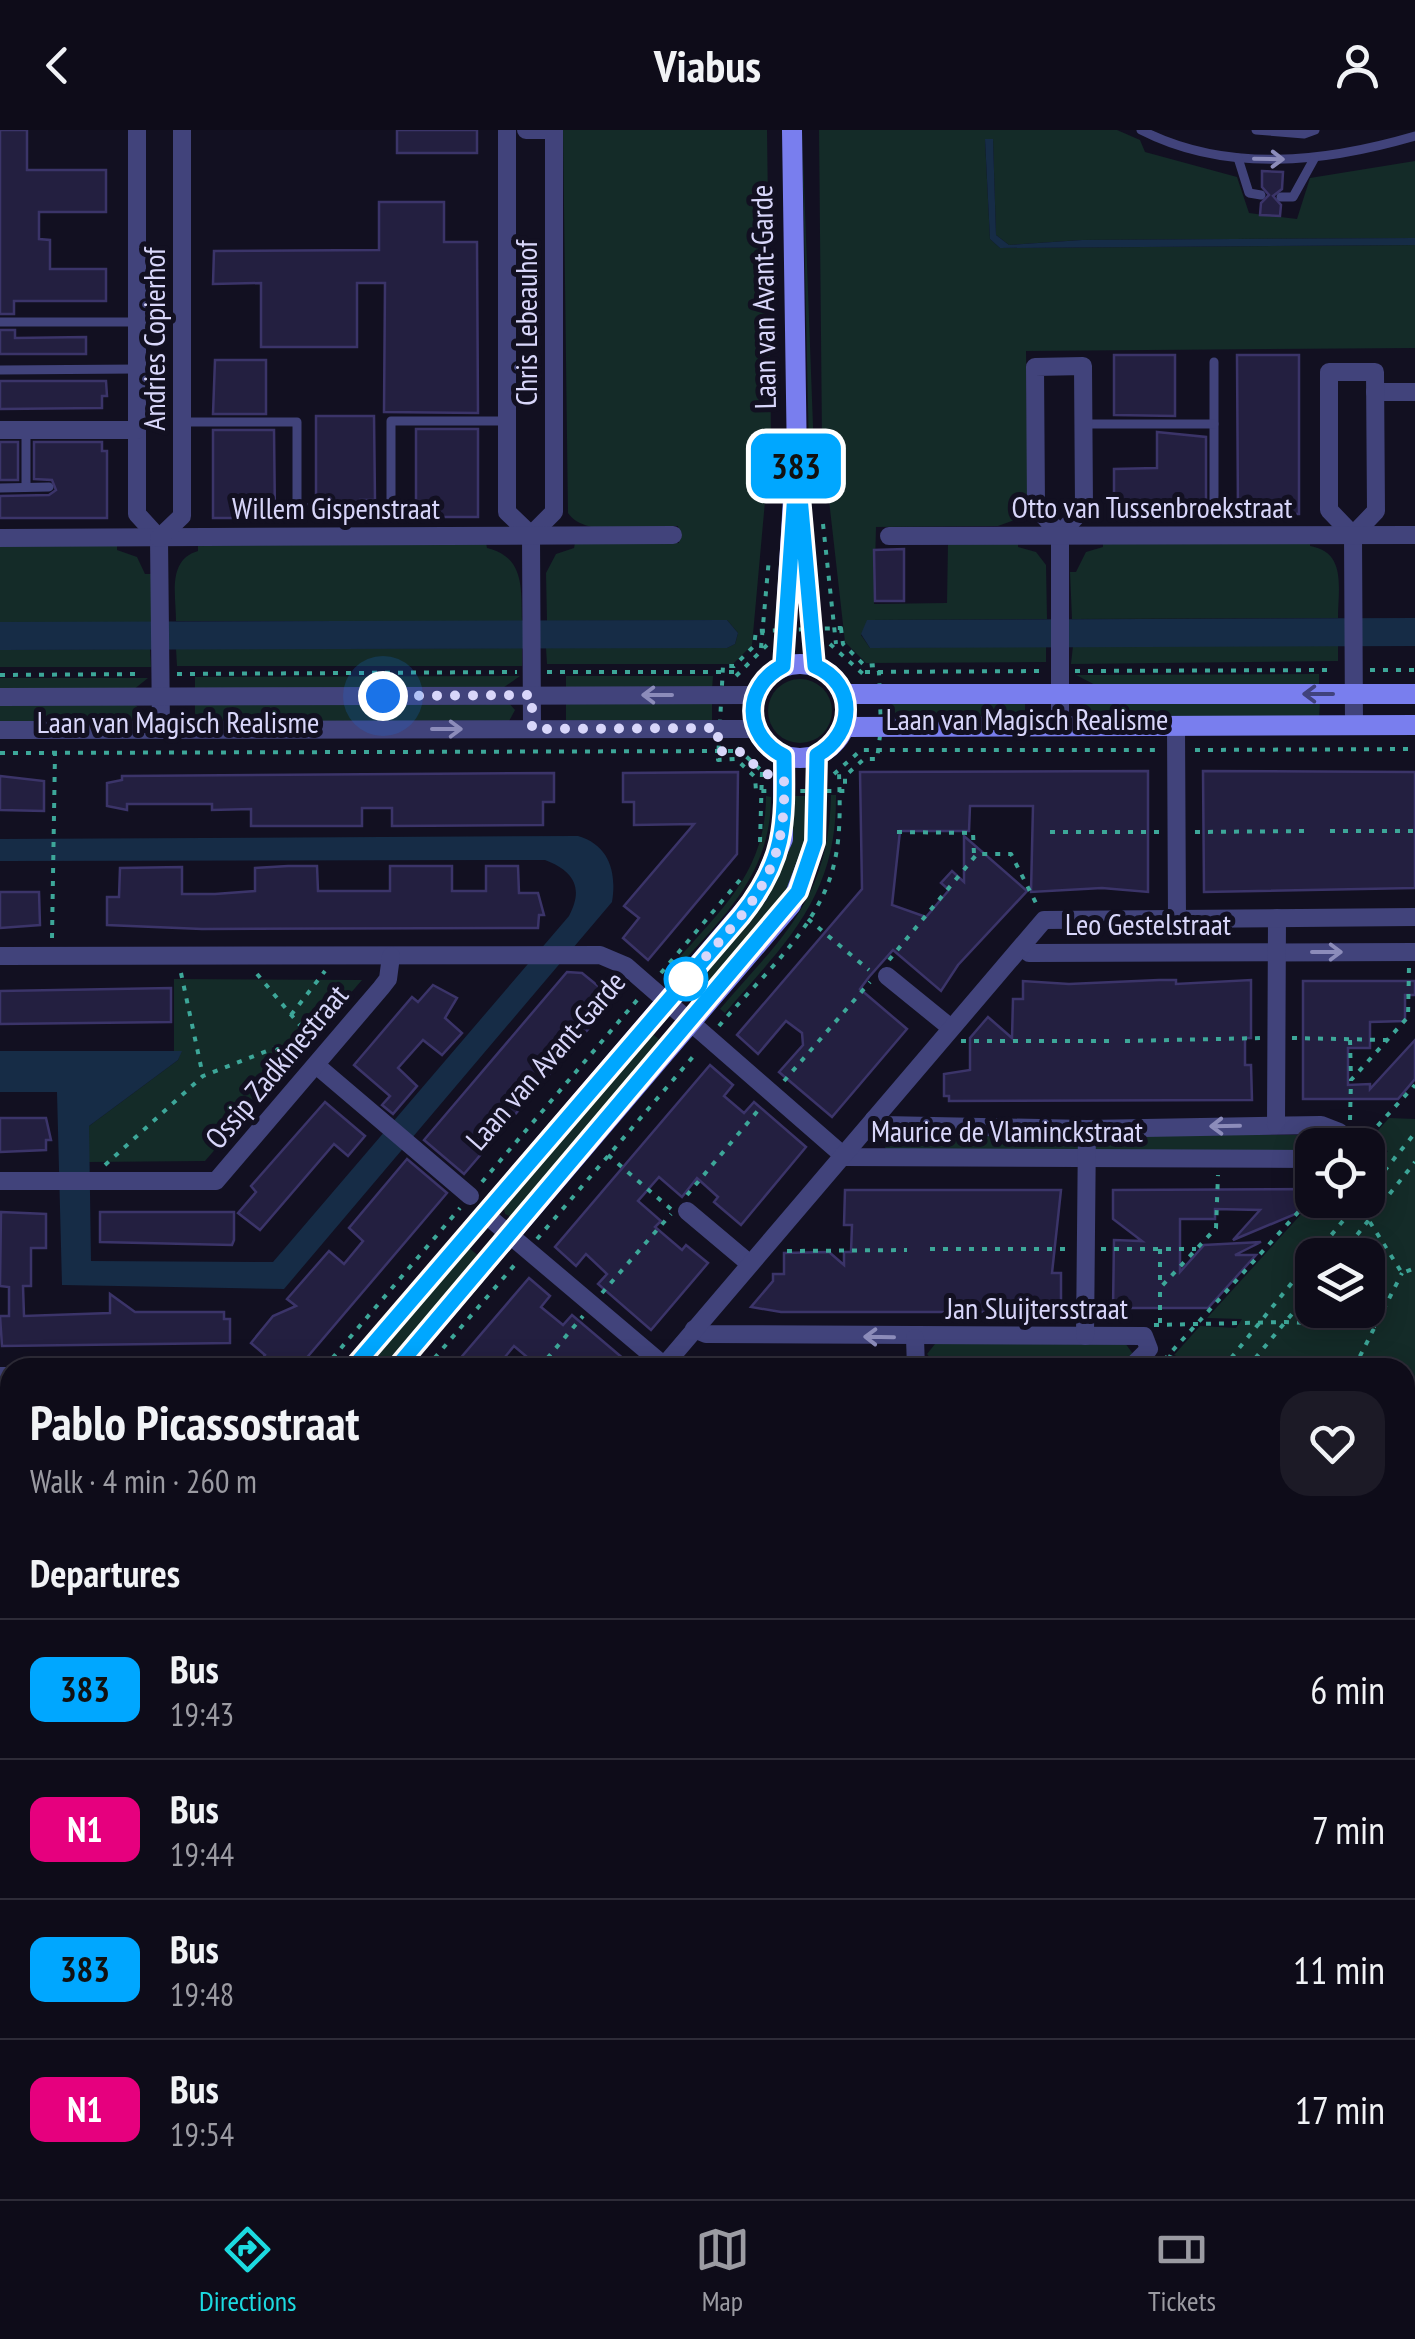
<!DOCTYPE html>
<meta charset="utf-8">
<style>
body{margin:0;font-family:"PT Sans Narrow",sans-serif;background:#1c1a26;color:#f1f3f6;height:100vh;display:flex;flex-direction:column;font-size:38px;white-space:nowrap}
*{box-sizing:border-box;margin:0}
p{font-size:32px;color:#9b9ba2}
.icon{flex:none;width:55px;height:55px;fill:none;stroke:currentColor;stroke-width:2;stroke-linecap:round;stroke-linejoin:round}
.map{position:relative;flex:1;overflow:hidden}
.panel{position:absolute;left:0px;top:1228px;width:1415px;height:842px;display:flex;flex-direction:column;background:#0e0c19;border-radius:30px 30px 0 0;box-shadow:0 5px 25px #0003,0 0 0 2px #2e2c38}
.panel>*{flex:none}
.badge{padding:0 20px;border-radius:15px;font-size:35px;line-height:65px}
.controls{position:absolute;left:1295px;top:998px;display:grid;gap:20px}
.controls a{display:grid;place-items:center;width:90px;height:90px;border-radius:20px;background:#0e0c19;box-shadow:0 5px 25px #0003,0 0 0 2px #2e2c38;font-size:50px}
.you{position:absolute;width:50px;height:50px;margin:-25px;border:8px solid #fff;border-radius:50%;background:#1a73e8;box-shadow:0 0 0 15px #1a73e833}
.map>.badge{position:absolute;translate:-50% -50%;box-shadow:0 0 0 5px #fff}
h2{padding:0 30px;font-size:38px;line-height:90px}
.round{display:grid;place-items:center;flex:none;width:105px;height:105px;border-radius:30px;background:#1c1a26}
.head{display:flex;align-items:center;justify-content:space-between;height:170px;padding:0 30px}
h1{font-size:48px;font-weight:700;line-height:75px}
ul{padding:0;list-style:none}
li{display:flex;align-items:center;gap:30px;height:140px;padding:0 30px;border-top:2px solid #2e2c38}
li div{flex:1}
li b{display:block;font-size:38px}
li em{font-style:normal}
li .badge{min-width:110px;font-weight:700;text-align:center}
header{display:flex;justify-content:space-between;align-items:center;height:130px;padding:0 30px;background:#0e0c19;font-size:45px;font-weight:700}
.tab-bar{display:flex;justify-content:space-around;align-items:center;height:140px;border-top:2px solid #2e2c38;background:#0e0c19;font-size:28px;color:#9b9ba2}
.tab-bar a{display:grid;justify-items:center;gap:5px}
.tab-bar .active{color:#1cdae0}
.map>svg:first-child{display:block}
</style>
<header><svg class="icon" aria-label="back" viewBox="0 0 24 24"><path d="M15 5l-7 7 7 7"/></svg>Viabus<svg class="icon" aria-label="person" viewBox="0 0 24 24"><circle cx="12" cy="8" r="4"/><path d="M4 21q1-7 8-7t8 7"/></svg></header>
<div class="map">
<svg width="1415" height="2069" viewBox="0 0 1415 2069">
<rect width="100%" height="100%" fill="#121021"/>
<g fill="#142b28" fill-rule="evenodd">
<path d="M563 0H767L771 305 752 515 733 534H547L546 518H727L735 514 738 503 727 490 547 491 546 443 556 424 574 418 575 413H679L678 396C650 397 585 409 568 383Z"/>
<polygon points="802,0 815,350 810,369"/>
<polygon points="819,0 1117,0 1140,10 1145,22 1237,47 1249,83 1297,89 1310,48 1415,31 1415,108 1082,110 1009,115 996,105 993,10 985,10 990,109 1000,118 1415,115 1415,218 1026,221 1028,378 1023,387 998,396 876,397 874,474 947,473 948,413 1018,411 1018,417 1036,422 1046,435 1047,489 868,490 861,505 870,518 1046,516 1046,532 866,533 845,512 822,308"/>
<path d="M1103 411H1310V416C1347 422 1338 459 1338 488L1072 489 1070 442H1076L1086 422 1103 417Z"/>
<path d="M486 413 487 418C525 427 521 459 522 491H176C176 465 167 430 198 421V415Z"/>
<polygon points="117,414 117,420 137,427 145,444 151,444 151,492 0,492 0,415"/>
<polygon points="1073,516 1338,516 1338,531 1071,534"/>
<polygon points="522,518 522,536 177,536 176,519"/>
<polygon points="150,519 151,537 0,537 0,520"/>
<polygon points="1319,544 1319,557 1103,559 1076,545"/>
<polygon points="520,546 500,560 195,561 195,547"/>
<polygon points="566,546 713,546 712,560 566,560"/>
<polygon points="0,548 148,548 133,560 0,562"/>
<circle cx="800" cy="581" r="32"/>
<polygon points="1320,570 1319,591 1082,588 1079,584 1081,573"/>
<polygon points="888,571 1025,571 1025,591 887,592"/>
<polygon points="508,572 515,580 508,593 195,594 195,573"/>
<rect x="566" y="572" width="146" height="21"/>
<polygon points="0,574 134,574 144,583 139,593 0,595"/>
<path d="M831 665H836C837 767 787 811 725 883L720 879C780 809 829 771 831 665Z"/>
<path d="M766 666 771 667C771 747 720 789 675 841L671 837C718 782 766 744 766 666Z"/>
<path d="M791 666H811C814 755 759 803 706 867L690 853 740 797Z"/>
<polygon points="174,849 362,850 205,1031 89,1032 89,996 178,930 181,921 174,921"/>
<polygon points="649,901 666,915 512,1087 505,1084 503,1074"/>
<path d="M1389 988 1415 989V1425L1405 1431V1238L1202 1237 1174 1225 1200 1196 1236 1198 1242 1189 1207 1188 1314 1070H1368V1027L1379 1031 1388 1021 1365 1015ZM1312 1125H1368V1180H1312Z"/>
<polygon points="891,1005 1070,1005 1080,1012 1079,1020 889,1025 884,1015"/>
<polygon points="1110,1005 1312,1005 1319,1015 1312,1015 1312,1024 1097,1021 1094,1015 1099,1007"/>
<polygon points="467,1116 482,1129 389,1237 362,1238"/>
<polygon points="1125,1213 1133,1224 1124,1234 935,1234 927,1224 935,1214"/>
<polygon points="1415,1485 1415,2069 1053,2069 1053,2060 1405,2060 1405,1487"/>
<polygon points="0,1843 10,1852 10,2060 34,2060 26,2069 0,2069"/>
<polygon points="440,2060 920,2060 911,2069 432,2069"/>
</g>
<g fill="#162c46">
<polygon points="985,9 993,9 996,105 1009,115 1082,110 1415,108 1415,115 1000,118 990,109"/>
<polygon points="1415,488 1415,516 870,518 861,504 867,490"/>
<polygon points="727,490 738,503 735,514 727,518 0,520 0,492"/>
<path d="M578 706C609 715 617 742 612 772L284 1159 62 1155 57 962H0V921H182L178 930 89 996 91 1131 273 1132 569 786C584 758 574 741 545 730L0 731V709Z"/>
<polygon points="657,2060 808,2060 801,2069 651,2069"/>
</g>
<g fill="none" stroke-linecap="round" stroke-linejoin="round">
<g stroke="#162c46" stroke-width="5">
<polyline points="1373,2060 1373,2069"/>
<polyline points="1042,2069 1042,2060"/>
</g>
</g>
<g fill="#231f40" stroke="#3b3469" stroke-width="2.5">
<polygon points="0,0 27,0 27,40 106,40 106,82 39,82 39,109 50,110 50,139 106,139 106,171 14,171 14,184 0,184"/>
<rect x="397" y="0" width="80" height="23"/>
<polygon points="1262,41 1283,42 1282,59 1273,66 1281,75 1280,86 1260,85 1261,73 1269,65 1262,57"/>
<polygon points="379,72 444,72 444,112 477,112 478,283 384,282 385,153 357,153 357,217 261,217 261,153 213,154 214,121 379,120"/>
<polygon points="0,200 15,200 15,208 86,207 86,224 0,224"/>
<polygon points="1114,225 1175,225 1175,286 1114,285"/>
<polygon points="1237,225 1299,225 1299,384 1238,384"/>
<polygon points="215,230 266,230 266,284 213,284"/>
<polygon points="0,251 106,251 107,266 102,266 102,278 0,279"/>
<polygon points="316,286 374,286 375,370 360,370 360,387 330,387 330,370 316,370"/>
<rect x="416" y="299" width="62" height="88"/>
<polygon points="213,300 274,300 275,388 213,388"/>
<polygon points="1157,302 1206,307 1206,385 1114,385 1114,339 1157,338"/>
<rect x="0" y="312" width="18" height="38"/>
<polygon points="34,312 102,312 102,321 107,321 107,388 0,388 0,366 49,365 56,360 52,350 34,349"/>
<polygon points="904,419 904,471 875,471 874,420"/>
<polygon points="1148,641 1148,762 1102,758 1031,762 1033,676 970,676 969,701 900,701 892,775 926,787 949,760 941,753 952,741 964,752 964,706 1027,761 958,835 941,861 893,820 869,847 860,859 907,899 832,987 779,942 803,915 802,903 786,891 758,924 737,905 862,759 860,642"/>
<polygon points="1203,641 1415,642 1415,758 1204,762"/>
<polygon points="738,642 737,724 648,830 623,808 639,788 624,776 694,694 634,695 634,672 623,672 623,643"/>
<polygon points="554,643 554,672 543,672 543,695 392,696 392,678 362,678 362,696 251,696 251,679 212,680 212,674 127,674 127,680 107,676 107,653 122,650 122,646"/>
<polygon points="0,646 44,651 44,681 0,680"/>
<polygon points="288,736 317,736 318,761 390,761 390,736 452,736 452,761 486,761 486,736 518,736 519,763 538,763 544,785 539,785 538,798 202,799 107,795 107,767 119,767 120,738 182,737 182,764 215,764 255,761 255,738"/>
<polygon points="0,762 39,762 40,795 0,798"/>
<polygon points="567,842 582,843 614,869 464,1044 424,1010"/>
<polygon points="1159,850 1176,850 1176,854 1251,850 1251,908 1245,908 1245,935 1251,935 1252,970 949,971 949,966 944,966 944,944 970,940 970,908 988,887 1012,908 1013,869 1023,869 1023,851 1069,854"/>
<polygon points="1303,851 1415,851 1415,865 1405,865 1405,891 1370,892 1370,918 1348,918 1348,955 1370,954 1370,959 1415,910 1415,949 1398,969 1303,969"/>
<polygon points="433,855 457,868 445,888 462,903 442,925 423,910 398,938 417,956 393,984 382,975 390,966 354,935 412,867 418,872"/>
<polygon points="171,858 171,892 0,894 0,861"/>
<polygon points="710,935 733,955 724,966 744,983 754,972 806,1017 741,1095 714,1072 718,1067 697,1048 682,1067 659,1047 638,1071 661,1091 655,1097 682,1120 686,1115 708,1133 651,1200 598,1154 607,1144 586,1124 576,1136 555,1117"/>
<polygon points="325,972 365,1006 348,1026 334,1014 260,1100 238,1083 256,1062 251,1056"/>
<polygon points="0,988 46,988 51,1010 46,1010 46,1020 0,1022"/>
<polygon points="407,1029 447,1063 298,1238 255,1238 265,1225 251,1213 273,1186 296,1176 287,1169 329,1121 344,1134 363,1111 349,1098"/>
<polygon points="1312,1059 1312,1077 1233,1110 1260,1080 1215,1079 1215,1089 1180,1089 1180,1142 1204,1115 1261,1112 1235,1125 1256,1125 1208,1178 1113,1178 1114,1110 1142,1111 1113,1089 1113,1060"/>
<polygon points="845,1060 1061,1060 1052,1143 1061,1143 1061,1179 1028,1180 1028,1174 1009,1182 781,1182 751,1177 773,1151 773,1144 784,1144 784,1123 829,1122 844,1135 844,1122 851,1122 852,1095 844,1095"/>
<polygon points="1,1082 46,1084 46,1118 31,1118 31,1156 23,1156 24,1186 110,1183 110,1164 135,1182 224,1182 224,1189 230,1189 230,1213 2,1216 0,1186 9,1186 9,1157 0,1156"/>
<polygon points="100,1082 234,1082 234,1110 232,1115 100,1112"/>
<polygon points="529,1148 550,1166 541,1177 563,1195 572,1185 625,1230 619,1238 540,1238 514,1216 496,1238 452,1238"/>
</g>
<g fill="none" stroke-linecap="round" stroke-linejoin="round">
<g stroke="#3da799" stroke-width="4" stroke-dasharray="5 8" stroke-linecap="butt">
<polyline points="776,359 777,338"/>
<polyline points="823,394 836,514"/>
<polygon points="841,498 843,514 865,536 877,535 879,542 881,598 877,629 864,629 845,646 845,661 756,661 755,647 736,629 718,630 723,536 734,536 754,516 756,501"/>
<polyline points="830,514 863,544"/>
<polyline points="761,518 769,428"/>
<polyline points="1370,540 1415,540"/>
<polyline points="1075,541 1335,540"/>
<polyline points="547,542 737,542"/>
<polyline points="865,542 1045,541"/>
<polyline points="177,544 517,542"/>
<polyline points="0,545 142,544"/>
<polyline points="736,546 767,515"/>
<polyline points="737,618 763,642"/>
<polyline points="1195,620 1415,619"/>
<polyline points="0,623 740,621"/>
<polyline points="834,644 861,620 1160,620"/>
<polyline points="1330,701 1415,701"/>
<polyline points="897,702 973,703 974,724 977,724"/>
<polyline points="1050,702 1160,702"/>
<polyline points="1195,702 1308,701"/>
<polyline points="760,712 762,642"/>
<polyline points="808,789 869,840"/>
<polyline points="52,808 55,623"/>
<polyline points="889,830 977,724 1011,724 1038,777"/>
<polyline points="181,843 203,946"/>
<polyline points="661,843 745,744"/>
<polyline points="257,844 309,906"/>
<polyline points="291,885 325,841"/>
<path d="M719 896C755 853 806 809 827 756 842 720 840 679 839 642"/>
<polyline points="1292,908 1387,910"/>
<polyline points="1350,910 1351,950"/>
<polyline points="961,911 1112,911"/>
<polyline points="1125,911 1262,908"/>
<polyline points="784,951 870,852"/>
<polyline points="1350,990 1351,950 1408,887 1409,837"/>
<polyline points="1360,1015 1415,955"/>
<polyline points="1368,1021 1394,1028"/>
<polyline points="608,1025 672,1080"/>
<polyline points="105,1035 203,946 308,905"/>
<polyline points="482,1052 638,869"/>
<polyline points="1368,1061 1415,1003"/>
<polyline points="687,1065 761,977"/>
<polyline points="1356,1070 1402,1143 1415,1138"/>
<polyline points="537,1109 697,922"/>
<polyline points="930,1119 1072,1119"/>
<polyline points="1101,1119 1196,1119"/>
<polyline points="1160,1119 1160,1158"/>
<polyline points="787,1121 907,1120"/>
<polyline points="1315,1125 1360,1070"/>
<polyline points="1341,1125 1415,1032"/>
<polyline points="602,1163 671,1084"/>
<polyline points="1160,1193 1160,1158 1216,1098 1218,1045"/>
<polyline points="1154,1195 1286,1192 1376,1196"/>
<polyline points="1168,1226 1196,1238"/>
<polyline points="1164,1230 1312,1067"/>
<polyline points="324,1238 460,1078"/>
<polyline points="426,1238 518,1131"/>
<polyline points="539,1238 583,1186"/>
<polyline points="1223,1238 1312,1128"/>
<polyline points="1247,1238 1312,1160"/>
<polyline points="1354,1238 1402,1143"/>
<polyline points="1405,1345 1415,1345"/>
<polyline points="0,1398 10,1398"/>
<polyline points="1405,1417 1415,1406"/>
<polyline points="0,1496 10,1494"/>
<polyline points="1405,1497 1415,1497"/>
<polyline points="0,1616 10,1604"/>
<polyline points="375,2060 386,2069"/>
<polyline points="538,2060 548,2069"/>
<polyline points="1145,2060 1145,2069"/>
<polyline points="1250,2060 1250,2069"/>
<polyline points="35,2069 43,2060"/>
<polyline points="461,2069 468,2060"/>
<polyline points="489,2069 496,2060"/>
<polyline points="562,2069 570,2060"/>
<polyline points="627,2069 634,2060"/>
<polyline points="1310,2069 1310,2060"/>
</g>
<g stroke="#41437b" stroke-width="9">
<path d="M1141 0C1227 44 1326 32 1415 6"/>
<polyline points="1256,0 1304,4 1315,0"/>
<polyline points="1238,28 1249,63 1261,65"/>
<polyline points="1281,67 1293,67 1314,29"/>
<polyline points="0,192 137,192"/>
<polyline points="1214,232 1214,369"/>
<polyline points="0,240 137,239"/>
<polyline points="182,292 297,292 297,378 312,378"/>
<polyline points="1083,294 1214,294"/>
<polyline points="26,357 26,300"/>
<polyline points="0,358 49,357"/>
<polyline points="369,379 391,379 391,291 507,291"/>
</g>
<g stroke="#41437b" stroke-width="18">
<polyline points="137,0 137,384 159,408 161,599"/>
<polyline points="507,0 507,382 531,405 532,599"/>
<polyline points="526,0 554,0 554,382 531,405"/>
<polyline points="1375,262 1415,262"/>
<polyline points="0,300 137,300"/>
<polyline points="1060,404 1036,377 1035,237 1083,236 1084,378 1060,404 1060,597"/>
<polyline points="1353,405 1376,381 1375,242 1329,242 1329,380 1353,405 1354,595"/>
<polyline points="889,406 1415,405"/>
<polyline points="0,408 673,405"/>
<polyline points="159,408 182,386 182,0"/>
<polyline points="0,567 755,565"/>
<polyline points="1176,596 1177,789"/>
<polyline points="0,600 756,599"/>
<polyline points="1022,817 1029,823 1415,822"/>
<polyline points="0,826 600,825 626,836 845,1027 1312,1029"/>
<polyline points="887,846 951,898"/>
<polyline points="316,935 470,1066"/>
<polyline points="874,989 884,995 1087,999 1321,995 1339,1002 1331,1015"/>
<polyline points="1276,995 1277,788"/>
<polyline points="0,1051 216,1051 381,858 388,849 391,826"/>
<polyline points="687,1081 750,1134"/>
<polyline points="485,1084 667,1238"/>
<polyline points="694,1199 706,1204 1144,1206 1149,1219 1130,1238"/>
<polyline points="1085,1206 1087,999"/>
<polyline points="915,1208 916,1238"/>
<polyline points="662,1238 1044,790 1415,787"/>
<polyline points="0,1246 10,1246"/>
<polyline points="0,1740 10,1748"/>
<polyline points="0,1775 10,1784"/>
<polyline points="333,2060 343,2069"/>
<polyline points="951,2060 951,2069"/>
<polyline points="851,2069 859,2060"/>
</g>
<g stroke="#797eee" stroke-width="20">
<polyline points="792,0 797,333 815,536"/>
<circle cx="800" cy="581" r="47"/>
<polyline points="783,536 793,368"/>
<polyline points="844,564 1415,564"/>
<polyline points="844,597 1415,595"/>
<polyline points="353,1238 758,764 783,709 783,626"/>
<polyline points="396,1238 791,775 815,712 817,625"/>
<polyline points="0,1651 10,1640"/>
<polyline points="0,1700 10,1689"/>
</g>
<g stroke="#1cdae0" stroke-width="9">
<g id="rail">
<polyline points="1405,1453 1415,1451"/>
<polyline points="524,2069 532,2060"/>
</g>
</g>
<use href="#rail" stroke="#121021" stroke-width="5" stroke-dasharray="15" stroke-linecap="butt"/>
</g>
<defs><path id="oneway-shaft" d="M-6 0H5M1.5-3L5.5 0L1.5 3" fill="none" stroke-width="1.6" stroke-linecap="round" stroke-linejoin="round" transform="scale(2.5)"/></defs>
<g stroke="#8c8cba">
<use href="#oneway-shaft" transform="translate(1269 29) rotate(1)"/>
<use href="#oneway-shaft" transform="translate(657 565) rotate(-180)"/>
<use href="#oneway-shaft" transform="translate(447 599)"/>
<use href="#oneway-shaft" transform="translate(1327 822)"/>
<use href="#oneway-shaft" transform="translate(1225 996) rotate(179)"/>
<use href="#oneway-shaft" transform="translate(879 1207) rotate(-179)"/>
</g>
<use stroke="#40427d" href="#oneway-shaft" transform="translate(1318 564) rotate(-180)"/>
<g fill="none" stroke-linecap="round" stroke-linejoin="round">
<g stroke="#fff" stroke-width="22">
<path id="line" d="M353 1238 741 786C786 730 785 694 784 626 743 606 743 556 783 536L797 333 815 536C857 554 855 604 817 625L815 712 798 762 396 1238"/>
</g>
<use href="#line" stroke="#00a7ff" stroke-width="15"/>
<path stroke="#d8d6fa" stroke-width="10" stroke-dasharray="0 18" d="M383 566 532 565V599L718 598V621L740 622 762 642 784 651C787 749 747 779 686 849"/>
</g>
<circle fill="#fff" stroke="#00a7ff" stroke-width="5" cx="686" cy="849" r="20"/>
<g text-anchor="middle" stroke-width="10" stroke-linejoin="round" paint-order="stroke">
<g font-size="30" fill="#d8d6fa" stroke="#121021">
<text transform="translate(764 167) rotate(-91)" y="10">Laan van Avant-Garde</text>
<text transform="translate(527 193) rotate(-90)" y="10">Chris Lebeauhof</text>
<text transform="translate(155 209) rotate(-90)" y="10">Andries Copierhof</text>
<text x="1152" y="388">Otto van Tussenbroekstraat</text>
<text x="336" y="389">Willem Gispenstraat</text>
<text x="1027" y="600">Laan van Magisch Realisme</text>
<text x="178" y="603">Laan van Magisch Realisme</text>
<text x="1148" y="805">Leo Gestelstraat</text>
<text transform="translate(546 931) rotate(-49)" y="10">Laan van Avant-Garde</text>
<text transform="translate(277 937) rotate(-50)" y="10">Ossip Zadkinestraat</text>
<text x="1007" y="1012">Maurice de Vlaminckstraat</text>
<text x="1037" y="1189">Jan Sluijtersstraat</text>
</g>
</g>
</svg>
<div class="controls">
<a><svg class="icon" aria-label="locate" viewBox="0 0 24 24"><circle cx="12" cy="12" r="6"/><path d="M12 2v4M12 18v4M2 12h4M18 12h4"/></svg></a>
<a><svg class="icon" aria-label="layers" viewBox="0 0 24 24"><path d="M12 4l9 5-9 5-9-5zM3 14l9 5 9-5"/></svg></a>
</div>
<div class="you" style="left:383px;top:566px"></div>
<b class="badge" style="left:796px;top:336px;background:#00a7ff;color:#111">383</b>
<section class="panel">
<div class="head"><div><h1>Pablo Picassostraat</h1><p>Walk · 4 min · 260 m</p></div><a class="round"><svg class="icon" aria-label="heart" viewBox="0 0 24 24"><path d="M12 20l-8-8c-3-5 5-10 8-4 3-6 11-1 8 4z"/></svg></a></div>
<h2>Departures</h2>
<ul>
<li><span class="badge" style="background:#00a7ff;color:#111">383</span><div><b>Bus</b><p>19:43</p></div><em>6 min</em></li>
<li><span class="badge" style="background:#e6007e;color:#fff">N1</span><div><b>Bus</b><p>19:44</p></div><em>7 min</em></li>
<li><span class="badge" style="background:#00a7ff;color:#111">383</span><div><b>Bus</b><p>19:48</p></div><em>11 min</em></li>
<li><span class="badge" style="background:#e6007e;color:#fff">N1</span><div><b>Bus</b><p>19:54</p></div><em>17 min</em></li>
</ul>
</section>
</div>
<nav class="tab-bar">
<a class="active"><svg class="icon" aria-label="directions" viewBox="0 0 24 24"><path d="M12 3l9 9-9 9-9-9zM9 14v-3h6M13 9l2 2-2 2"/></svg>Directions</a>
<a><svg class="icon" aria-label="map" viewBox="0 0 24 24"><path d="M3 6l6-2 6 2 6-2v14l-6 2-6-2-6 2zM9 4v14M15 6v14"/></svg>Map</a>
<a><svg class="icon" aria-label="tickets" viewBox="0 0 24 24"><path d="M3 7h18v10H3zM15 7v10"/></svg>Tickets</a>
</nav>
